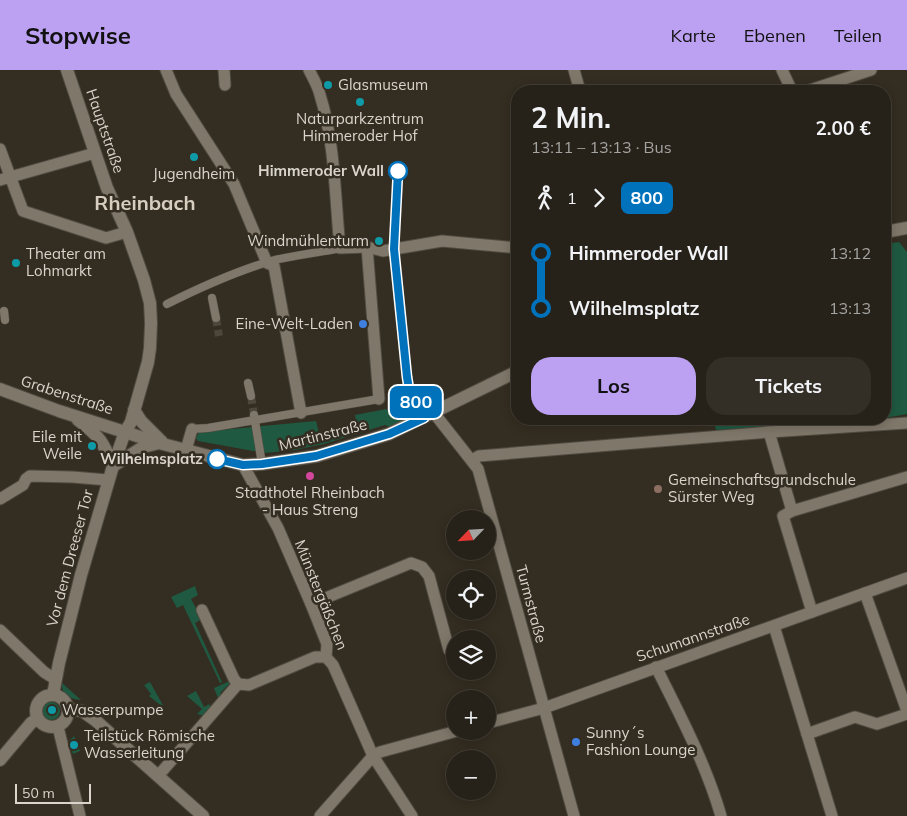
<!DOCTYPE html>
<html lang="de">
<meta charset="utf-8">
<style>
body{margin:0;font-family:Mulish,sans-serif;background:#332f26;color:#f1f3f6;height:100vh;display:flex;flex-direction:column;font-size:19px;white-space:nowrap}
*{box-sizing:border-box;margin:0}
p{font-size:16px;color:#a4a4a2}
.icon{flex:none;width:28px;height:28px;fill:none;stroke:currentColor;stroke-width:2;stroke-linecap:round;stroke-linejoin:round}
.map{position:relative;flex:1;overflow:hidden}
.details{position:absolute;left:511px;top:15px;width:380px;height:340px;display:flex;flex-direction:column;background:#272219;border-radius:20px;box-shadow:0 2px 12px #0003,0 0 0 1px #433f38}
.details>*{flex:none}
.badge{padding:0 10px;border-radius:8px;font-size:18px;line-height:32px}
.needle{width:32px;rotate:245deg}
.tools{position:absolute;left:446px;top:440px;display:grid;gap:10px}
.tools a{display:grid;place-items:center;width:50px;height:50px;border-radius:50%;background:#272219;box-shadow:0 2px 12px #0003,0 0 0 1px #433f38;font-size:25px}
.scale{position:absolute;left:15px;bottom:12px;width:76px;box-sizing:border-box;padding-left:5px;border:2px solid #d9d5cd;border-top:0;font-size:14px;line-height:18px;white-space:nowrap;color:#d9d5cd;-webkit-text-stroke:4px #342d21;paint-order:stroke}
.map>.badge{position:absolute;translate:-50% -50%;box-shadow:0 0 0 2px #fff}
.legs{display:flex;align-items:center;gap:8px;height:55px;padding:0 20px;font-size:16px}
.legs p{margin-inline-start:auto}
.summary{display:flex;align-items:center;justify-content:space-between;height:85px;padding:0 20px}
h1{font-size:28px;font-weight:700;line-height:38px}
.cta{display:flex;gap:10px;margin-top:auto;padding:10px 20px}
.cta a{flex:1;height:58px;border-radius:20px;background:#bca0f2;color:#111;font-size:20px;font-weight:700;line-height:58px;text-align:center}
.cta a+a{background:#332f26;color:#f1f3f6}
ul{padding:0 20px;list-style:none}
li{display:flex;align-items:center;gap:18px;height:55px;font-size:19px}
li i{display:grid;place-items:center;width:8px;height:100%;margin:0 6px;background:currentColor}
li i::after{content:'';width:12px;height:12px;margin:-6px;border:4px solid;border-radius:50%;background:#272219}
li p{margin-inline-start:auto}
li:first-child i{background:linear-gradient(#0000 50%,currentColor 0)}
li:last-child i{background:linear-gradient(currentColor 50%,#0000 0)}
header{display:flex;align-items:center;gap:30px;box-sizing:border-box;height:70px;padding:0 25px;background:#bca0f2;color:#111}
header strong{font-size:24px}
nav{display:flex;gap:28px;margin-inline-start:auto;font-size:18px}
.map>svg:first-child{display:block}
</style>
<header>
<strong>Stopwise</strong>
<nav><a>Karte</a><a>Ebenen</a><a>Teilen</a></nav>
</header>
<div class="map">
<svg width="907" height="746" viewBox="0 0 907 746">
<rect width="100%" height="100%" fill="#342d21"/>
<g fill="#1f5941">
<polygon points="899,172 907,182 907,344 885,348 885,174"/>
<path d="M411 334 413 340 411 347 390 357 385 355 324 374 295 380 265 383 198 371 196 368 199 362 316 351 319 363 357 356 355 345 386 339C396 347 405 345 411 334Z"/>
<polygon points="712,349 844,349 717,362"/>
<polygon points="195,516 198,525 191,529 202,549 195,553 222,612 220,613 183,535 177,538 171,527"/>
<polygon points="230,611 231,615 229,614 220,623 224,626 218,628 214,618"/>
<polygon points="150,612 164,637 164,638 149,626 151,624 144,615"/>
<path d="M62 613 81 630C71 629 61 626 62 613Z"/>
<path d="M196 621 204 637 210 634C210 642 205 647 197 644L202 639 187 626Z"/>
<circle cx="51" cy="641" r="9"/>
<polygon points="74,666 80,681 73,684 69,671"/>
</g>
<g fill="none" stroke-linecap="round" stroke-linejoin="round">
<g stroke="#4d463b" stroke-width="8" stroke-dasharray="8 4" stroke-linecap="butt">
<polyline points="216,248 219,266"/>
<polyline points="251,326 254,345"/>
</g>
<g stroke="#504b41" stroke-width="9">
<g id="pedestrian">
<polyline points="212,228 216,248"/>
<path d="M167 234C201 217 234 202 271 191 294 185 317 183 340 178"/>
<polyline points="4,241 5,250"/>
<polyline points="248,313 251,326"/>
<polyline points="254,345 262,394"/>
<polyline points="192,359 208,358 379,329"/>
</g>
</g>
<g stroke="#504b41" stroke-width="13">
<g id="minor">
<polyline points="166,0 176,24 234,114 267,193 274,196 301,343"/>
<polyline points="224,0 225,15"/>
<path d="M309 0C313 8 318 16 320 25 335 72 335 128 340 178L367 177 383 181 442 171 518 178"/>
<polyline points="574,0 580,21"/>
<polyline points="782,0 792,21"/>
<polyline points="807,21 871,0"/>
<polyline points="0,79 23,141 106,168 127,162"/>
<polyline points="0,110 95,83"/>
<polyline points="367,177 379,329"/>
<polyline points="434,343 478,399 574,746"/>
<polyline points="769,362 792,441 907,407"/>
<polyline points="186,380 192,359"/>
<polyline points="472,390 479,386 769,362 907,353"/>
<polyline points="243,395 278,458 311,534 327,574 326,587 333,595 373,686 412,746"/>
<polyline points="0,429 23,415 26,409 30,406 72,407 108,410"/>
<polyline points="792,441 783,446 812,542"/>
<polyline points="865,523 907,641"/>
<polyline points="311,534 411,493 422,497 429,506 449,580"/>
<polyline points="202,540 234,609 238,614 249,615 315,587 326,587"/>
<polyline points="774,556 832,746"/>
<polyline points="0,560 44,602 55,609"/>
<path d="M656 597C680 645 706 694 721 746"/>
<polyline points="488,653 544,638 907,508"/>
<polyline points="58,657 80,746"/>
<polyline points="807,664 855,647 877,654 907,644"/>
<polyline points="158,706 238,614"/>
<polyline points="320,746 373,686 380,682 457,661"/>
</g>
</g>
<g stroke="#504b41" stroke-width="14">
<g id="secondary">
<polyline points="885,162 907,158"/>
<polyline points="0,319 59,341 159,373 243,395 262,394 317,386 389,364 518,301"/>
<polyline points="134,340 141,351 162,372"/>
<path d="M78 350C99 366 103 371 113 396"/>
<polyline points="113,396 143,377 159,373"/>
<circle cx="52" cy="641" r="16"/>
<polyline points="53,625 59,593 81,505 113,396 125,362 131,352 148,292 150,278 151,253 150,233 144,210 127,162 107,118 67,0"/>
<polyline points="68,639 82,641 95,650 203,746"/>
<polyline points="0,690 31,653 37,649"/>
</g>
</g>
<use href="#pedestrian" stroke="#7f7769" stroke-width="8"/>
<use href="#minor" stroke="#7f7769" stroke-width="11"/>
<use href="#secondary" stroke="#7f7769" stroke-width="12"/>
</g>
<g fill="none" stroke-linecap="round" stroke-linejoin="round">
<g stroke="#fff" stroke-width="11">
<polyline id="line-1" points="217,389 243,395 262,394 316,386 389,364 424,348 409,319 407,307 394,179 398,101"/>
</g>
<use href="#line-1" stroke="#0072bc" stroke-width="8"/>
</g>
<g fill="#0f9aa8" stroke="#342d21" stroke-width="2">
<circle cx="328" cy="15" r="5"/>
<circle cx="360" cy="32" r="5"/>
<circle cx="194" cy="87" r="5"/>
<circle cx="379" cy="171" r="5"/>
<circle cx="16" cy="193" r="5"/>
<circle cx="92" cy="376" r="5"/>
<circle cx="52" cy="640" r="5"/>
<circle cx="74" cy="675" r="5"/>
</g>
<g fill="#fff" stroke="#0072bc" stroke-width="2.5">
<circle cx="398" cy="101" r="9"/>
<circle cx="217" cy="389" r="9"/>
</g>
<g fill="#3f7fe0" stroke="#342d21" stroke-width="2">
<circle cx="363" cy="254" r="5"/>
<circle cx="576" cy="672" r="5"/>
</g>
<circle fill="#d1479c" stroke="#342d21" stroke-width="2" cx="310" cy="406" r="5"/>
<circle fill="#8d6e63" stroke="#342d21" stroke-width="2" cx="658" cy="419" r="5"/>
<g text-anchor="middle" stroke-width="5" stroke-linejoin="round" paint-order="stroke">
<g font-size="15" fill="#d9d5cd" stroke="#342d21" text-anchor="start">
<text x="338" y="20">Glasmuseum</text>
<text x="360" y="54" text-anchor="middle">Naturparkzentrum<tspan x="360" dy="17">Himmeroder Hof</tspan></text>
<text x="194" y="109" text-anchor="middle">Jugendheim</text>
<text x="369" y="176" text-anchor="end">Windmühlenturm</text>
<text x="26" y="189">Theater am<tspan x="26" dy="17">Lohmarkt</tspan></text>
<text x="353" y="259" text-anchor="end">Eine-Welt-Laden</text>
<text x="82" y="372" text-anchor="end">Eile mit<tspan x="82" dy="17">Weile</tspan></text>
<text x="668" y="415">Gemeinschaftsgrundschule<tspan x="668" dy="17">Sürster Weg</tspan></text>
<text x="310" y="428" text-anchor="middle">Stadthotel Rheinbach<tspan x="310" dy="17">- Haus Streng</tspan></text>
<text x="62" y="645">Wasserpumpe</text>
<text x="586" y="668">Sunny´s<tspan x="586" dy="17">Fashion Lounge</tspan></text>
<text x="84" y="671">Teilstück Römische<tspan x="84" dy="17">Wasserleitung</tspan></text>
</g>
<g font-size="15" fill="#d9d5cd" stroke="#342d21">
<text transform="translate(105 61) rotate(71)" y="5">Hauptstraße</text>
<text transform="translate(67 325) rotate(18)" y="5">Grabenstraße</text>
<text transform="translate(323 365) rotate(-14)" y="5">Martinstraße</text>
<text transform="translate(70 488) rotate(-75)" y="5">Vor dem Dreeser Tor</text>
<text transform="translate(321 525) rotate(68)" y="5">Münstergäßchen</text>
<text transform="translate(531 534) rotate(75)" y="5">Turmstraße</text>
<text transform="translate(693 568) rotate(-19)" y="5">Schumannstraße</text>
</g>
<g font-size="15" font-weight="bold" fill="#d9d5cd" stroke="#342d21" text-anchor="end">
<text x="384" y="106">Himmeroder Wall</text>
<text x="203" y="394">Wilhelmsplatz</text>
</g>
<g font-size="20" font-weight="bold" fill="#d7cebf" stroke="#342d21">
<text x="145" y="140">Rheinbach</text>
</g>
</g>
</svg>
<div class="tools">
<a><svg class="needle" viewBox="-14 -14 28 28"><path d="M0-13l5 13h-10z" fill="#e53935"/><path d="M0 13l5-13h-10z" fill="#a4a4a2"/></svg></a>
<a><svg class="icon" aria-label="locate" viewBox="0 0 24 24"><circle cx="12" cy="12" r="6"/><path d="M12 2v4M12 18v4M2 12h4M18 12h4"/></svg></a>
<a><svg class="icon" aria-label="layers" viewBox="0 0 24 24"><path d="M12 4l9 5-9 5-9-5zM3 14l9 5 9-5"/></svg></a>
<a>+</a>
<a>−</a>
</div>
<div class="scale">50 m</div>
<b class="badge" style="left:416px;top:332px;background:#0072bc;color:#fff">800</b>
<section class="details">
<div class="summary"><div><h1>2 Min.</h1><p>13:11 – 13:13 · Bus</p></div><b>2.00 €</b></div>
<div class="legs"><svg class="icon" aria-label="walk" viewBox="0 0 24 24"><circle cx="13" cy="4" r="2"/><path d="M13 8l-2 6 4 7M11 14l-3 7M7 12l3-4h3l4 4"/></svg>1<svg class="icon" aria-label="forward" viewBox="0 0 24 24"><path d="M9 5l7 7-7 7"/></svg><b class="badge" style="background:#0072bc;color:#fff">800</b></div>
<ul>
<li><i style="color:#0072bc"></i><b>Himmeroder Wall</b><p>13:12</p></li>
<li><i style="color:#0072bc"></i><b>Wilhelmsplatz</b><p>13:13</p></li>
</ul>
<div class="cta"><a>Los</a><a>Tickets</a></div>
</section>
</div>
